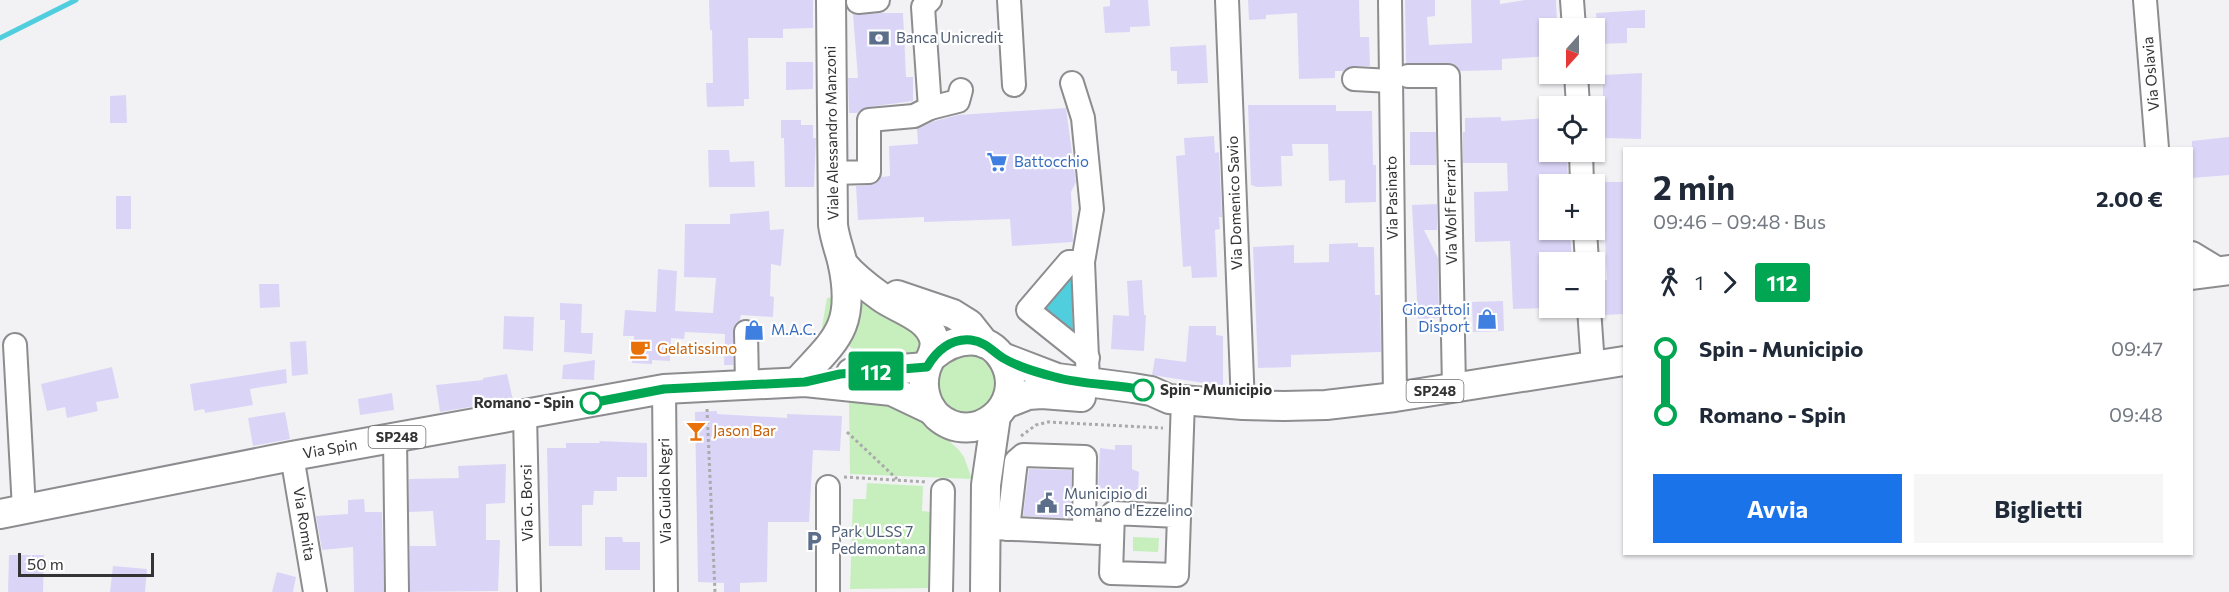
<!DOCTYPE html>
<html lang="it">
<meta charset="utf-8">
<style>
body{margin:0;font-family:Commissioner,sans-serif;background:#f6f6f7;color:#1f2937;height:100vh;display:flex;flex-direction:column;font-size:22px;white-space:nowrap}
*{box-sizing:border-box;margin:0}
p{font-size:20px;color:#747a83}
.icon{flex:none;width:33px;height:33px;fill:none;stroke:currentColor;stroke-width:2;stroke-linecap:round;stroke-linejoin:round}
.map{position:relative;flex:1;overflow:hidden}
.details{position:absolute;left:1623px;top:147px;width:570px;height:408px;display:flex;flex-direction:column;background:#fff;border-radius:0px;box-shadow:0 2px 4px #0004}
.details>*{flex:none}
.badge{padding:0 12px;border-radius:4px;font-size:21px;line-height:39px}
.needle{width:39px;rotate:201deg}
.buttons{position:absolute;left:1539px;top:18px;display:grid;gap:12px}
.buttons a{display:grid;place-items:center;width:66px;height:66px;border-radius:0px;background:#fff;box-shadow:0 2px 4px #0004;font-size:30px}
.scale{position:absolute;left:18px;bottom:15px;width:136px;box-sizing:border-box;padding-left:6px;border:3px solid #333334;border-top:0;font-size:16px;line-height:21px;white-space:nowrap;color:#333334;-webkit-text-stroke:4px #fff;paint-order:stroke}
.map>.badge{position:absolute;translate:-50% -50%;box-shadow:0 0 0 3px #fff}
.legs{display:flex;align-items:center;gap:9px;height:66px;padding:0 30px;font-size:20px}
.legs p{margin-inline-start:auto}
.overview{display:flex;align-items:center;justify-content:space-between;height:102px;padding:0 30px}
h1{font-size:33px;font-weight:700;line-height:45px}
.button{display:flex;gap:12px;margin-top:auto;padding:12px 30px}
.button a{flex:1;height:69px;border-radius:0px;background:#1a73e8;color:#fff;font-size:24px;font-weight:700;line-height:69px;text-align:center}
.button a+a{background:#f6f6f7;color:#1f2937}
ul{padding:0 30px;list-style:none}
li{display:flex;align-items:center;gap:21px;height:66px;font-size:22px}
li i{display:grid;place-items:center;width:9px;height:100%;margin:0 8px;background:currentColor}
li i::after{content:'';width:15px;height:15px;margin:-8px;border:4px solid;border-radius:50%;background:#fff}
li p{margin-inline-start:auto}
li:first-child i{background:linear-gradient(#0000 50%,currentColor 0)}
li:last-child i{background:linear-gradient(currentColor 50%,#0000 0)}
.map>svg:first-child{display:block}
</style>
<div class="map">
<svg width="2229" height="592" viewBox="0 0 2229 592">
<rect width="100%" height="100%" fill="#f2f2f5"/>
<g fill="#c7efbd">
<polygon points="854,296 896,317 924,342 917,355 844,365 853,349 844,342"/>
<polygon points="832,297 836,299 830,332 822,327 827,298"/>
<circle cx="967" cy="384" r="29"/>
<polygon points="858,395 889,399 924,419 958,449 964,457 972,479 850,474 849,402"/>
<polygon points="867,483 923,486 922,511 932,512 931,588 850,589 853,499 866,499"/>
<polygon points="1133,537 1159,538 1158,552 1133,551"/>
</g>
<polygon fill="#50cede" points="1072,277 1073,336 1042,310"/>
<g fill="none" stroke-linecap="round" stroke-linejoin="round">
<polyline stroke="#50cede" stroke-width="5" points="0,38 76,0"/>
</g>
<g fill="#dad5f6">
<polygon points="709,0 813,0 813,28 783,29 783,38 748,38 749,99 744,99 744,106 707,107 706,83 713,83 712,30 710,30"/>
<polygon points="1110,0 1148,0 1150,26 1130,27 1130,32 1105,33 1103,7 1110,6"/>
<polygon points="1248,0 1359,0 1360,37 1369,37 1370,66 1354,66 1344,71 1335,71 1335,78 1299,79 1297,13 1266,15 1266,19 1249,20"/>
<polygon points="1405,0 1435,0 1435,16 1427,17 1429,45 1472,43 1471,0 1500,0 1500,4 1525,0 1556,0 1557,24 1550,24 1550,56 1502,59 1502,70 1460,71 1455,65 1449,63 1406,63"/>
<polygon points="1645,10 1645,28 1627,28 1627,43 1598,44 1596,13"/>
<polygon points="881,13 903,13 906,77 913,77 913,101 868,107 857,113 849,113 848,78 858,78 853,14"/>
<polygon points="1206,45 1208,83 1177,84 1177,71 1171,71 1170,47"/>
<polygon points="786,62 813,62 813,89 786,90"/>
<polygon points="1642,73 1641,139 1603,138 1603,75"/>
<polygon points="126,95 127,123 110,123 110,96"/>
<polygon points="1248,105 1336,105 1336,111 1372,111 1373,165 1376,165 1376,202 1345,203 1345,180 1329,181 1328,144 1292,144 1293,156 1281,156 1282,186 1257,187 1251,185"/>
<polygon points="1066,108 1076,182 1071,192 1073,242 1012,246 1010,219 924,222 924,217 858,220 856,186 870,185 876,183 881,177 890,176 889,146 918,144 917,129 935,121 958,115"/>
<polygon points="1501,117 1501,121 1550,118 1550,152 1567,152 1568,184 1550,184 1550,230 1570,230 1572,262 1550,262 1550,280 1546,280 1547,308 1513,309 1510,241 1475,242 1474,192 1508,191 1507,163 1463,163 1463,132 1465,132 1465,118"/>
<polygon points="781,120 801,120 801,125 813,125 813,138 816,138 814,187 785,187 784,138 781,138"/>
<rect x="1410" y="132" width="26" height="33"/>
<polygon points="1214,136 1215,153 1219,152 1222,217 1219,217 1220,229 1215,230 1217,277 1192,278 1191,266 1183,267 1176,156 1185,155 1184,138"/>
<polygon points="2229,137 2229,175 2192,178 2192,141"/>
<polygon points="708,150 729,150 730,162 754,161 755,187 709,187"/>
<polygon points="1602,182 1624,182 1624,314 1604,315 1602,280 1607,280"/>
<rect x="116" y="196" width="15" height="33"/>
<polygon points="1437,204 1437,230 1424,230 1438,258 1439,318 1418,319 1412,205"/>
<polygon points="769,211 770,230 784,229 781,266 771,264 770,296 774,297 773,317 741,315 740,320 735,325 733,332 733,365 724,365 725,334 685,332 684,339 671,338 670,361 652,360 652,364 632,363 634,336 623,336 625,310 656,312 658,269 677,271 675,311 713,313 716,278 684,277 685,224 730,224 730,214"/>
<polygon points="1358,243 1358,247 1374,247 1375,295 1380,295 1381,352 1291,355 1291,367 1258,368 1253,247 1294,245 1294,263 1329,262 1329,244"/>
<polygon points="1142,280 1144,315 1146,315 1144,351 1111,349 1113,315 1129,316 1127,281"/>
<polygon points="259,284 279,284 280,307 260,308"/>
<polygon points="1503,301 1504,331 1473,332 1472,302"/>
<polygon points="560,303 582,304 581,333 593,333 592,354 564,352 565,320 560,320"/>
<polygon points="504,316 534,317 533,351 503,349"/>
<polygon points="1189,326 1216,326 1216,335 1223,336 1223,386 1152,375 1155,358 1186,362"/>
<polygon points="306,341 308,374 292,376 290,342"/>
<polygon points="595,360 594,380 562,379 563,365"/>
<polygon points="112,367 119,398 96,402 98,411 67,418 65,407 47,411 41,384"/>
<polygon points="286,369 287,383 250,389 253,405 205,413 204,409 194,411 190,384"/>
<polygon points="507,374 513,400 440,412 436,385 483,380 483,378"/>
<polygon points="392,393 394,410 360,415 358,399"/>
<polygon points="717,411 717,414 787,418 787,414 842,416 840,451 813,450 809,522 768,522 767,582 740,583 740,592 724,592 724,583 698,582 695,412"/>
<polygon points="285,412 290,439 253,446 248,418"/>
<polygon points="599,441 647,443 647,477 617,477 617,491 594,491 593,505 582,505 582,546 549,546 547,448 566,448 566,443 600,443"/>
<polygon points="1115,445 1132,445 1132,469 1139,472 1138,491 1098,488 1100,448 1115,450"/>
<polygon points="506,464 505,503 486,504 486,540 500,540 498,591 410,592 410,546 436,546 433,511 409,512 409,479 459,478 458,466"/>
<polygon points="1029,469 1071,470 1071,518 1023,516"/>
<polygon points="364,499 365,512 382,512 384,592 354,592 353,547 322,550 316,516 348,514 348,500"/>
<polygon points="605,537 622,537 623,542 640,542 640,570 605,570"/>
<polygon points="9,555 44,555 43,592 8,592"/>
<polygon points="113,566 147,569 145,592 110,592"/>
<polygon points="277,572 296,577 293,592 272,592"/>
</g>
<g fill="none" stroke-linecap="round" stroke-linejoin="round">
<g stroke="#8d8c8f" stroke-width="26">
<g id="minor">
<polyline points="930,0 923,7 930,108"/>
<polyline points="1009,0 1014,85"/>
<polyline points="1227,0 1243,405"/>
<polyline points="1390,0 1395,397"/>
<polyline points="1572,0 1574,28"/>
<polyline points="2145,0 2157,148"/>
<polyline points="858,2 878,0"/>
<polyline points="1576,74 1578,106"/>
<polyline points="1408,76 1448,76 1454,388"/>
<polyline points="1354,79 1391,81"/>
<polyline points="1072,83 1083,118 1092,209 1083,262 1088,382"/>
<polyline points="1581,152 1582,184"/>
<polyline points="832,173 869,172 869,120 914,116 930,108 958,101 961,90"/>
<polyline points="1585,230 1587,262"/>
<polyline points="2192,253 2222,271"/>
<polyline points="1083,262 1069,262 1028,310 1088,358"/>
<polyline points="1589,308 1593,366"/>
<polyline points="746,332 747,384"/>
<polyline points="15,345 24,509"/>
<polyline points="664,389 666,592"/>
<polyline points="525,415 529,592"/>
<polyline points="395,437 397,592"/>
<polyline points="292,456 315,592"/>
<path d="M1179 516 1113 513 1111 573 1177 575C1179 517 1181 458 1183 400"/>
<polyline points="994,528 1099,533"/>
<polyline points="1008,529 1016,461 1023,455 1085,457 1084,532"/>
<polyline points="828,592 828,487"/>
<polyline points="941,592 943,491"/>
</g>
</g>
<g stroke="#8d8c8f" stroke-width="32">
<g id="major">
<path d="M843 264C854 277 867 287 881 297 897 309 928 316 934 339 937 351 929 359 926 369 921 385 925 404 937 416 974 449 1028 405 1004 361 988 332 955 337 933 356"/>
<polyline points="2192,275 2229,270"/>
<polyline points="897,295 953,314 969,324 984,343"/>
<polyline points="1002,357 1057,378 1133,388 1151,391 1169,399 1243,405 1284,406 1326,405 1395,397 1624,361"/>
<polyline points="851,373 926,367"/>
<path d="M797 382C835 340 856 328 843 265 840 251 835 240 833 225L831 0"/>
<polyline points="1005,404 1028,395 1042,394 1081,397"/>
<polyline points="0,514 292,456 664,389 805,382 892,391 932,410"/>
<polyline points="985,592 986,485 996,416"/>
</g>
</g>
<g stroke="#aaaaac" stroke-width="3" stroke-dasharray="3 3" stroke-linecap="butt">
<polyline points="707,409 715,592"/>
<polyline points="847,432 897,479"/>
<polyline points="1021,436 1036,425 1048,422 1163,428"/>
<polyline points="844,477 927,482"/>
</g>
<use href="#minor" stroke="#fff" stroke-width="22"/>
<use href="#major" stroke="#fff" stroke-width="28"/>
</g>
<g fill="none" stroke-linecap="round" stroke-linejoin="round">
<g stroke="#fff" stroke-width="14">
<path id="line-1" d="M591 403 664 389 805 382 840 374 927 367C936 351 951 338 971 340 986 342 992 351 1003 358 1018 367 1039 373 1055 377 1083 385 1114 384 1143 390"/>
</g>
<use href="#line-1" stroke="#00a651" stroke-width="9"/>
</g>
<defs>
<g id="bank-bare" transform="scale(1.62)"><path d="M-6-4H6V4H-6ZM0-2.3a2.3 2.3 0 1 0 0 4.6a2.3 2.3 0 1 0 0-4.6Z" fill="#5c6f8a" stroke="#fff" stroke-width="2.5" paint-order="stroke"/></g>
<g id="supermarket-bare" transform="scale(1.62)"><path d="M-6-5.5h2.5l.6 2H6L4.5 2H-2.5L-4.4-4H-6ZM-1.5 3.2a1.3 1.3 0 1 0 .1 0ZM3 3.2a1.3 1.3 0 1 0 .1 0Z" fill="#3f7fe0" stroke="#fff" stroke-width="2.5" paint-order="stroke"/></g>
<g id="shop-bare" transform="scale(1.62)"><path d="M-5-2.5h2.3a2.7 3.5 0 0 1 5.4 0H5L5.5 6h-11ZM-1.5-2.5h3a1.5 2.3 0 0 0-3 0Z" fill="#3f7fe0" stroke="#fff" stroke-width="2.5" paint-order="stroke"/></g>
<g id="cafe-bare" transform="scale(1.62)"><path d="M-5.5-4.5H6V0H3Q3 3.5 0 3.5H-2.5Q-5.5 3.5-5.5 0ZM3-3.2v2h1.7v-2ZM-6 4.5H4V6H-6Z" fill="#e8710a" stroke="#fff" stroke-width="2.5" paint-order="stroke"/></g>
<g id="bar-bare" transform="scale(1.62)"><path d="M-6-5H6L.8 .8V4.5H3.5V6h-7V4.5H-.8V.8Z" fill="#e8710a" stroke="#fff" stroke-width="2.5" paint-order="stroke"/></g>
<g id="civic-bare" transform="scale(1.62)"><path d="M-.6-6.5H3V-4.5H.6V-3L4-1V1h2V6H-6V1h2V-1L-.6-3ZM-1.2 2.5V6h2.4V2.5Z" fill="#5c6f8a" stroke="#fff" stroke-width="2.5" paint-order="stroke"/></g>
<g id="parking-bare" transform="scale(1.62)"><path d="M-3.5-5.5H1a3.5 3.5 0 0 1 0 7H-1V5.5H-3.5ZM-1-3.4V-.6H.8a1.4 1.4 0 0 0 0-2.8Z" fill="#5c6f8a" stroke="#fff" stroke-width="2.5" paint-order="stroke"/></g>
</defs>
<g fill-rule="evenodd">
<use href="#bank-bare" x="879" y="38"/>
<use href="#supermarket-bare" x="997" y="162"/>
<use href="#shop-bare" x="1487" y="319"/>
<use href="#shop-bare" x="754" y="330"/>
<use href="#cafe-bare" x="640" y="349"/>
<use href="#bar-bare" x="696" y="431"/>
<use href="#civic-bare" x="1047" y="503"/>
<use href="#parking-bare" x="814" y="541"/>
</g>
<g fill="#fff" stroke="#00a651" stroke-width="3">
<circle cx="1143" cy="390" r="10"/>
<circle cx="591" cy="403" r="10"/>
</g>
<g text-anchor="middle" stroke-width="4.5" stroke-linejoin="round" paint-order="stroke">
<g fill="#fff" stroke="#707071" stroke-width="1.5">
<rect x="1406.5" y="380" width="57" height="22" rx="4.5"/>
<rect x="368.5" y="426" width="57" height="22" rx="4.5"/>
</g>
<g font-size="14" font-weight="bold" fill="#333334">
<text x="1435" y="396">SP248</text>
<text x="397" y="442">SP248</text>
</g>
<g font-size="15" fill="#4e5e75" stroke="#fff" text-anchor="start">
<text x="896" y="43">Banca Unicredit</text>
<text x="1064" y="499">Municipio di<tspan x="1064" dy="17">Romano d'Ezzelino</tspan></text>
<text x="831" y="537">Park ULSS 7<tspan x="831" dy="17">Pedemontana</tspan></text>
</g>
<g font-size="15" fill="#333334" stroke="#fff">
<text transform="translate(2151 74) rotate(-95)" y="5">Via Oslavia</text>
<text transform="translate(832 133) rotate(-91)" y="5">Viale Alessandro Manzoni</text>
<text transform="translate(1392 198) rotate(-91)" y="5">Via Pasinato</text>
<text transform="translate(1235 203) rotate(-92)" y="5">Via Domenico Savio</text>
<text transform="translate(1451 212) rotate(-91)" y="5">Via Wolf Ferrari</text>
<text transform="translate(330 449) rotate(-10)" y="5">Via Spin</text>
<text transform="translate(665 491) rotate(-91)" y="5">Via Guido Negri</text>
<text transform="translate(527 503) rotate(-91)" y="5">Via G. Borsi</text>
<text transform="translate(304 524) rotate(81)" y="5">Via Romita</text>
</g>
<g font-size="15" fill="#366cbe" stroke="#fff" text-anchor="start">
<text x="1014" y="167">Battocchio</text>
<text x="1470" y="315" text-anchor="end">Giocattoli<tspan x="1470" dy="17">Disport</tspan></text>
<text x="771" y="335">M.A.C.</text>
</g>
<g font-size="15" fill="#c56008" stroke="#fff" text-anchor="start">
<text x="657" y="354">Gelatissimo</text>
<text x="713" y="436">Jason Bar</text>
</g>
<g font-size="15" font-weight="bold" fill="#333334" stroke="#fff" text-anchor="start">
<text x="1160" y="395">Spin - Municipio</text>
<text x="574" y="408" text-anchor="end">Romano - Spin</text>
</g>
</g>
</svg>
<div class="buttons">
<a><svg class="needle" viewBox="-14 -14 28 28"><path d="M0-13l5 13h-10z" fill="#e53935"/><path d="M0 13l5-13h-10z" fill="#747a83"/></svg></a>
<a><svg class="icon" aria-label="locate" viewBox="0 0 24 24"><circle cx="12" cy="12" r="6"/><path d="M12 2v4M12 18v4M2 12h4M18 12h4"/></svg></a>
<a>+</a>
<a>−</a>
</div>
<div class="scale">50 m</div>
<b class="badge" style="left:876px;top:371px;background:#00a651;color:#fff">112</b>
<section class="details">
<div class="overview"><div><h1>2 min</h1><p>09:46 – 09:48 · Bus</p></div><b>2.00 €</b></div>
<div class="legs"><svg class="icon" aria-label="walk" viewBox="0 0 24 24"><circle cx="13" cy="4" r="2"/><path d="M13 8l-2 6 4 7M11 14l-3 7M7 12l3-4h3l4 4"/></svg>1<svg class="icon" aria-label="forward" viewBox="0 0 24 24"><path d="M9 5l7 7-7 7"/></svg><b class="badge" style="background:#00a651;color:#fff">112</b></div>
<ul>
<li><i style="color:#00a651"></i><b>Spin - Municipio</b><p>09:47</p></li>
<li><i style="color:#00a651"></i><b>Romano - Spin</b><p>09:48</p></li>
</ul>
<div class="button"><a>Avvia</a><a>Biglietti</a></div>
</section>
</div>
